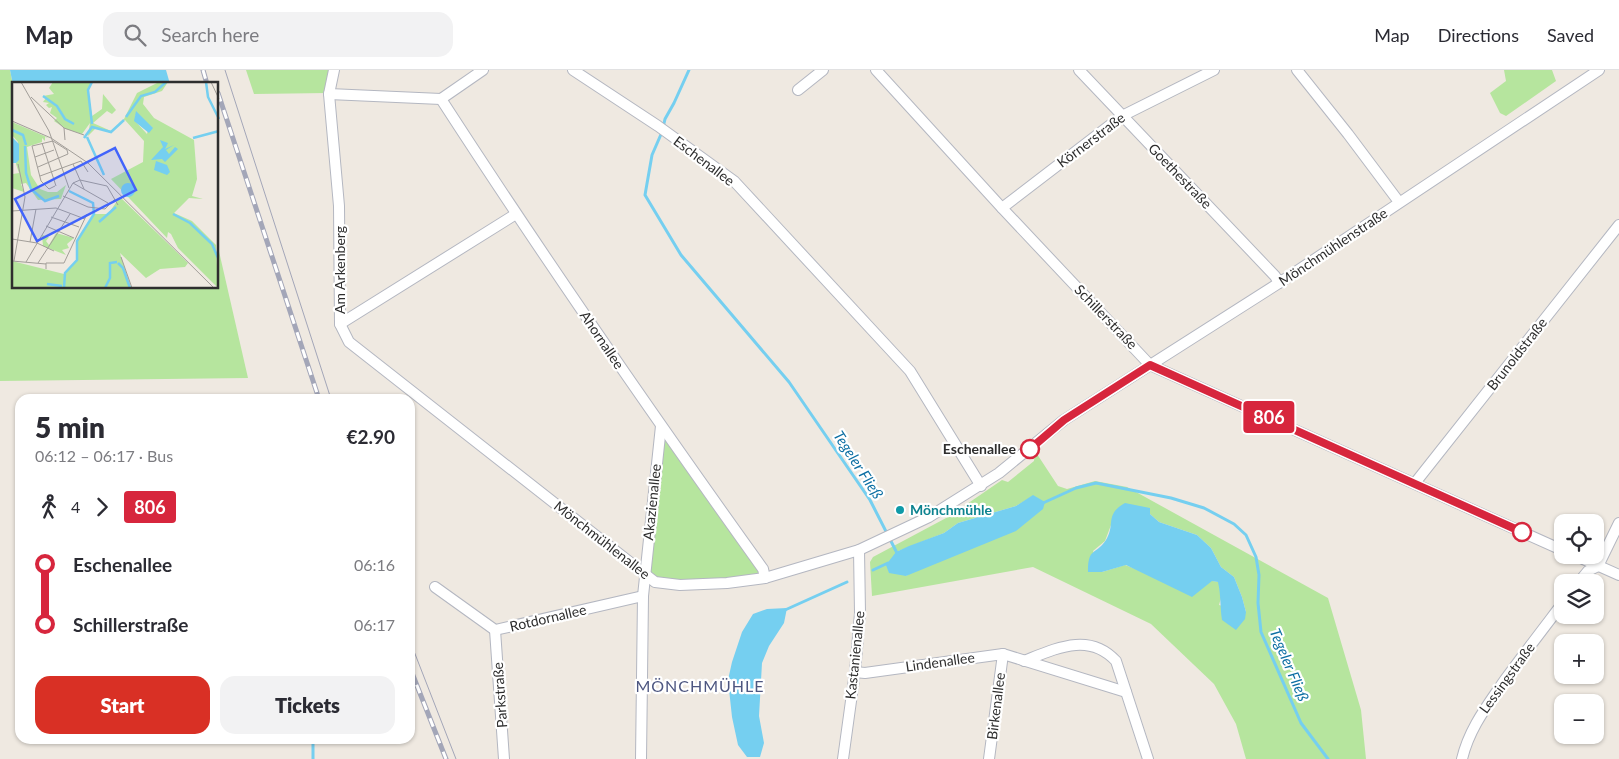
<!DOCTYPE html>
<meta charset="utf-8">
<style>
body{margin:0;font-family:Lato,sans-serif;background:#f2f2f3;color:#2b2b33;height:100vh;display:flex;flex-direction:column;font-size:19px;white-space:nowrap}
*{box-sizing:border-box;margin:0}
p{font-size:16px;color:#7c7c81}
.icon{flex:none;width:28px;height:28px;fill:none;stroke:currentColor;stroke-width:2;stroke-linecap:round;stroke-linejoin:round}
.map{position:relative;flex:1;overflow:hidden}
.sheet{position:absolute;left:15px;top:324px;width:400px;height:350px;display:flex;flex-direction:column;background:#fff;border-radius:15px;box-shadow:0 1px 4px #0004}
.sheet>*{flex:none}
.badge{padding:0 10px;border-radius:4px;font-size:18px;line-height:32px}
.controls{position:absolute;left:1554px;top:444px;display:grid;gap:10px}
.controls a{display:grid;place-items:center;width:50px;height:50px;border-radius:10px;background:#fff;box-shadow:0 1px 4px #0004;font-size:25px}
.map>.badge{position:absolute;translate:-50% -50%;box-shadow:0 0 0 2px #fff}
.legs{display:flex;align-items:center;gap:8px;height:55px;padding:0 20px;font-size:16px}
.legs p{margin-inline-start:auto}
.summary{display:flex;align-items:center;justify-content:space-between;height:85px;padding:0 20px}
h1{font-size:28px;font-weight:800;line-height:38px}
.action{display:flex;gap:10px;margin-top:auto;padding:10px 20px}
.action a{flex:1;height:58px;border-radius:15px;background:#d93025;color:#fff;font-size:20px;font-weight:800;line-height:58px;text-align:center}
.action a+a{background:#f2f2f3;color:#2b2b33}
ul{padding:0 20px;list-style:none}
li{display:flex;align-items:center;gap:18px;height:60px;font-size:19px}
li i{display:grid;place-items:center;width:8px;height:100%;margin:0 6px;background:currentColor}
li i::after{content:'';width:12px;height:12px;margin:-6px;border:4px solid;border-radius:50%;background:#fff}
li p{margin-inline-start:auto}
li:first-child i{background:linear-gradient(#0000 50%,currentColor 0)}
li:last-child i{background:linear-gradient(currentColor 50%,#0000 0)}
header{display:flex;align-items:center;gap:30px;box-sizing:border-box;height:70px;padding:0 25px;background:#fff;border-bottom:1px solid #e1e1e2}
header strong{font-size:24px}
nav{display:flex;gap:28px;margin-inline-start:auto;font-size:18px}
.search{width:350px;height:45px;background:#f2f2f3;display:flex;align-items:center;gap:12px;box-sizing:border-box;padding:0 18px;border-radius:15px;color:#7c7c81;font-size:19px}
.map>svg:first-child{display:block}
</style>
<header>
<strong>Map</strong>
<div class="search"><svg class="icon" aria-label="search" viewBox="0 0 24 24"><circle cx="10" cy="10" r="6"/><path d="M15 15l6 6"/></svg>Search here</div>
<nav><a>Map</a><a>Directions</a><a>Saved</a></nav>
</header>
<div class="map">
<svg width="1619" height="689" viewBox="0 0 1619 689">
<rect width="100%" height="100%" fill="#efe9e1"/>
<g fill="#b6e59e" fill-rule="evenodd">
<polygon points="0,0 10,0 14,20 14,218 218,218 218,177 248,308 0,311"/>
<polygon points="246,0 329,0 327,23 254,24"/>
<polygon points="1504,0 1552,0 1556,11 1506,46 1500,43 1490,23 1506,11"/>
<polygon points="662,358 764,508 656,511 646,501"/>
<path d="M1035 381 1058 416 1067 419 1095 411 1127 417 1328 528 1361 640 1366 689H1246L1236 654 1214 614 1151 554 1033 497 872 526 870 492 873 487 948 447 1002 410 1008 412 1034 391ZM1033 426 906 506 896 482 944 463 958 453 1016 436ZM1150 444 1159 452 1197 465 1211 478 1221 497 1234 507 1242 527 1246 542 1219 535 1221 528 1219 512 1136 499 1125 495 1102 502 1093 481 1105 471 1111 455Z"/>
</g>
<g fill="#75cff0">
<polygon points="10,0 166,0 170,14 14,14 14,20"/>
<polygon points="1033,425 1045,432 1043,439 1016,461 906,506 889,503 886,495 896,482 909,476 944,463 958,453 1016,436"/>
<path d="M1125 433 1150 438V444L1159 452 1197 465 1211 478 1221 497 1234 507 1242 527 1246 542 1245 549 1236 560 1222 550C1220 537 1221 525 1218 512L1212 511 1192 527 1126 495 1102 502H1088C1088 477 1095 486 1106 470 1116 454 1104 445 1125 433Z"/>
<polygon points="787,538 784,553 769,576 762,593 759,646 764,673 760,687 747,687 738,675 732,647 728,610 732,592 742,562 753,544 767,539"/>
</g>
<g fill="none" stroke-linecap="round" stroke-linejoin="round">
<g stroke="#75cff0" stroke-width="3">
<polyline points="689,0 674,33 665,49 662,62 652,85 645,125 681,185 789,312 870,430 898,485"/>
<polyline points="1043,433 1076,418 1096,413 1171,428 1204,438 1234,454 1246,465 1256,487 1259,505 1258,533 1261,562 1301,653 1328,689"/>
<polyline points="873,500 888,493"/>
<polyline points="785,540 847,512"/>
<polyline points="313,669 313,689"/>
</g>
<g stroke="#b4b7c1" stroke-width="12">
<g id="street">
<polyline points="334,0 329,24 339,136 340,254 349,272 655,512 680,515 727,513 765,508 859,480 929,447 999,403 1064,350 1279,213 1599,0"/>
<polyline points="573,0 658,56 734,111 910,301 981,416"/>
<polyline points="876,0 1002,138 1150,295 1562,480"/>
<polyline points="1079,0 1275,206 1279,213"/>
<polyline points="1297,0 1348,64 1399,132"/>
<polyline points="798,20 823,0"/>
<polyline points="329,24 441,29 483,0"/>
<path d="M441 29C544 188 652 344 763 499L765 508"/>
<polyline points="1002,138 1122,46 1214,0"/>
<polyline points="340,254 516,144"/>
<polyline points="1415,413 1619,155"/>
<polyline points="1574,485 1619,505"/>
<polyline points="1598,496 1619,453"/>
<polyline points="1579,512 1588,501 1598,496"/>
<polyline points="435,517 495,560 643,526"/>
<polyline points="495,560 504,689"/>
<path d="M1024 591C1057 578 1089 562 1116 591L1148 689"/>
<polyline points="855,602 865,603 1003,584 1126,622"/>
<polyline points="641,689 643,526 661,356"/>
<polyline points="843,689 855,602 860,543 859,480"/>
<polyline points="989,689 1003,584"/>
<path d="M1462 689C1469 659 1487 636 1504 611 1523 585 1543 559 1562 534"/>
</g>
</g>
<use href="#street" stroke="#fff" stroke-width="10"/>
<g stroke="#a3a6b8" stroke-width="1">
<polyline points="225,0 331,329"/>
<polyline points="410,571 456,689"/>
</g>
<g stroke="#a3a6b8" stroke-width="5">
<g id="rail">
<polyline points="203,0 207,14"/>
<polyline points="218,23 319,329"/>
<polyline points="410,598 446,689"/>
</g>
</g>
<use href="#rail" stroke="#fff" stroke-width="3" stroke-dasharray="9" stroke-linecap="butt"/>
</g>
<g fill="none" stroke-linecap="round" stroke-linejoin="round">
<g stroke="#fff" stroke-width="11">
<polyline id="line-1" points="1030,379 1064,350 1150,295 1522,462"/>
</g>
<use href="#line-1" stroke="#d7263d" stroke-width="8"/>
</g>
<g fill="#fff" stroke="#d7263d" stroke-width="2.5">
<circle cx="1030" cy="379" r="9"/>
<circle cx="1522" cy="462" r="9"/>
</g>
<circle fill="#0f9aa8" stroke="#fff" stroke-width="2" cx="900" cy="440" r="5"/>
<g text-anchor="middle" stroke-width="4.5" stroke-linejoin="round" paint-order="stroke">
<g font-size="14" fill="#2e2e2e" stroke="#fff">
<text transform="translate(1091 70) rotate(-37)" y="5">Körnerstraße</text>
<text transform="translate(704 91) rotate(37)" y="5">Eschenallee</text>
<text transform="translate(1180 106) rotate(46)" y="5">Goethestraße</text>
<text transform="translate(1333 177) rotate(-34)" y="5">Mönchmühlenstraße</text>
<text transform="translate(340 200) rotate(-90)" y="5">Am Arkenberg</text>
<text transform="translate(1106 247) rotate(46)" y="5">Schillerstraße</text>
<text transform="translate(602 270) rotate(56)" y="5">Ahornallee</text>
<text transform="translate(1517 284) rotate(-52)" y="5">Brunoldstraße</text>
<text transform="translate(652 432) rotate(-84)" y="5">Akazienallee</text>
<text transform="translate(602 470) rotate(38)" y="5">Mönchmühlenallee</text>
<text transform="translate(548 548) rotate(-13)" y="5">Rotdornallee</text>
<text transform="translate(855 585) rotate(-84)" y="5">Kastanienallee</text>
<text transform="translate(940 592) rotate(-8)" y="5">Lindenallee</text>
<text transform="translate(1507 608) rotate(-54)" y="5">Lessingstraße</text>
<text transform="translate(500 625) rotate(-94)" y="5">Parkstraße</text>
<text transform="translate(996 636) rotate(-83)" y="5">Birkenallee</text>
</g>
<g font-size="14" font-weight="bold" fill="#2e2e2e" stroke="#fff" text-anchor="end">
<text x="1016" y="384">Eschenallee</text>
</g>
<g font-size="14" font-weight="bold" fill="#0d838f" stroke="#fff" text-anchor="start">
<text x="910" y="445">Mönchmühle</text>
</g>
<g font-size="15" font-style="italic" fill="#0d6fa3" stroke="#fff">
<text transform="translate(858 395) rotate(57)" y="5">Tegeler Fließ</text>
<text transform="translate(1289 595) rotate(67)" y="5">Tegeler Fließ</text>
</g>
<g font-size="16" letter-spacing="1" fill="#4d5680" stroke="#fff">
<text x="700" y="622">MÖNCHMÜHLE</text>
</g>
</g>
<g transform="translate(12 12)">
<rect width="206" height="206" fill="#efe9e1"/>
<path d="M41 0H88L80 1 76 7 80 34 90 27 91 12 104 28 100 32 95 29 81 41 99 49 112 37 125 11 147 0H156L150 9 132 15 131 22 142 36 182 58 185 97 180 114 191 117 177 116 162 131 180 139 204 163 206 206 166 166 159 152 156 150 155 156 99 97 131 80 132 59 113 38 99 51 84 46 76 54 78 41 70 52 54 47 42 39 45 36 38 31 40 25 37 26 34 23 37 21 31 20 34 16 31 14 42 12 37 6ZM123 33 137 43 135 52 123 39ZM0 40 37 56 33 55V59L30 56V60L15 65 19 93 28 107 36 110H45L54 103 49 117 26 118 14 101 9 102 12 110 0 106V83L1 92 7 91 4 82 6 60 0 53ZM108 115 176 181 173 185 148 187 134 196 108 171 119 206H0V179L52 192 65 178V159L82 132H96ZM44 151 62 156 55 162 57 166 50 168 54 173 31 164 30 153 37 155 34 159 37 163Z" fill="#b6e59e" fill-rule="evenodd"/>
<path d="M124 29 141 46 137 51 122 39ZM0 55 7 62V78L4 81H0ZM148 58 156 61 153 67 162 63 154 68 157 72 163 65 166 67 153 80 150 77 139 78 151 65ZM144 79 155 83 158 90 155 93 142 88ZM109 108a7 7 0 1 1 14 0a7 7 0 1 1-14 0Z" fill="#75cff0"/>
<path fill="none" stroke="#75cff0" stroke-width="2.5" d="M194 0 196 15 207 37M31 14 45 24 53 37 62 42M114 35 129 14 143 10 154 0M80 42 76 8 80 0M0 48 11 53 14 63M75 55 92 93M72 56 80 45 99 50 112 38M181 56 207 49M13 64 14 91 19 107 33 119 47 114M161 132 178 141 200 162 206 176M87 140 104 125M106 181 111 186 118 206M35 202 50 204M52 206 53 191 65 178V159L82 132 81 121 57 109M93 206 98 196V181L105 180"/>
<path fill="none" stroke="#a29e99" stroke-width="1" d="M9 0 37 49 57 106M199 0 207 17M19 15 52 46M0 39 39 56 76 81 202 206M53 58 52 46 72 53M41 59 20 64 29 99 37 107 43 104M30 61 44 104M23 75 42 68M61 82 72 107M26 85 56 72 55 68 41 59M28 94 69 79 76 90M61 101 96 121M95 104 106 123M51 114 76 125 93 127 103 117M0 129 44 126 73 137M39 135 67 145M34 144 62 156M0 157 25 161M18 160 24 127M25 161 42 169M109 175 120 206M0 179 34 182M2 179 13 115 6 82M14 180 61 101 68 98 95 104M26 181 58 132M34 187V181H52L75 132"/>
<path fill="#4264fb" fill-opacity="0.15" stroke="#4264fb" stroke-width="2.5" d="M103 66 124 108 25 159 3 117Z"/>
<rect width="206" height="206" fill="none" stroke="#2e2e2e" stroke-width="2.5"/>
</g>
</svg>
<div class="controls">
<a><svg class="icon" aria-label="locate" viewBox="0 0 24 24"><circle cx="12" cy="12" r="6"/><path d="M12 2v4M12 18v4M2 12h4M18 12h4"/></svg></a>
<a><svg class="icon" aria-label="layers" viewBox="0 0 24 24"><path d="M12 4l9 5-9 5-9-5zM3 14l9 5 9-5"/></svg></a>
<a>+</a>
<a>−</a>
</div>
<b class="badge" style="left:1269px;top:347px;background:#d7263d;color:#fff">806</b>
<section class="sheet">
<div class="summary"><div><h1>5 min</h1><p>06:12 – 06:17 · Bus</p></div><b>€2.90</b></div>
<div class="legs"><svg class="icon" aria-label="walk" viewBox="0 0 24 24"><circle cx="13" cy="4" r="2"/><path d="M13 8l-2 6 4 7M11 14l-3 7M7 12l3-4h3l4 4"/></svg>4<svg class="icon" aria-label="forward" viewBox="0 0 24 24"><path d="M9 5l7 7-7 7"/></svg><b class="badge" style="background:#d7263d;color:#fff">806</b></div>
<ul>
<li><i style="color:#d7263d"></i><b>Eschenallee</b><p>06:16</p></li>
<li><i style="color:#d7263d"></i><b>Schillerstraße</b><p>06:17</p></li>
</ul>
<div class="action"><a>Start</a><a>Tickets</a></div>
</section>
</div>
